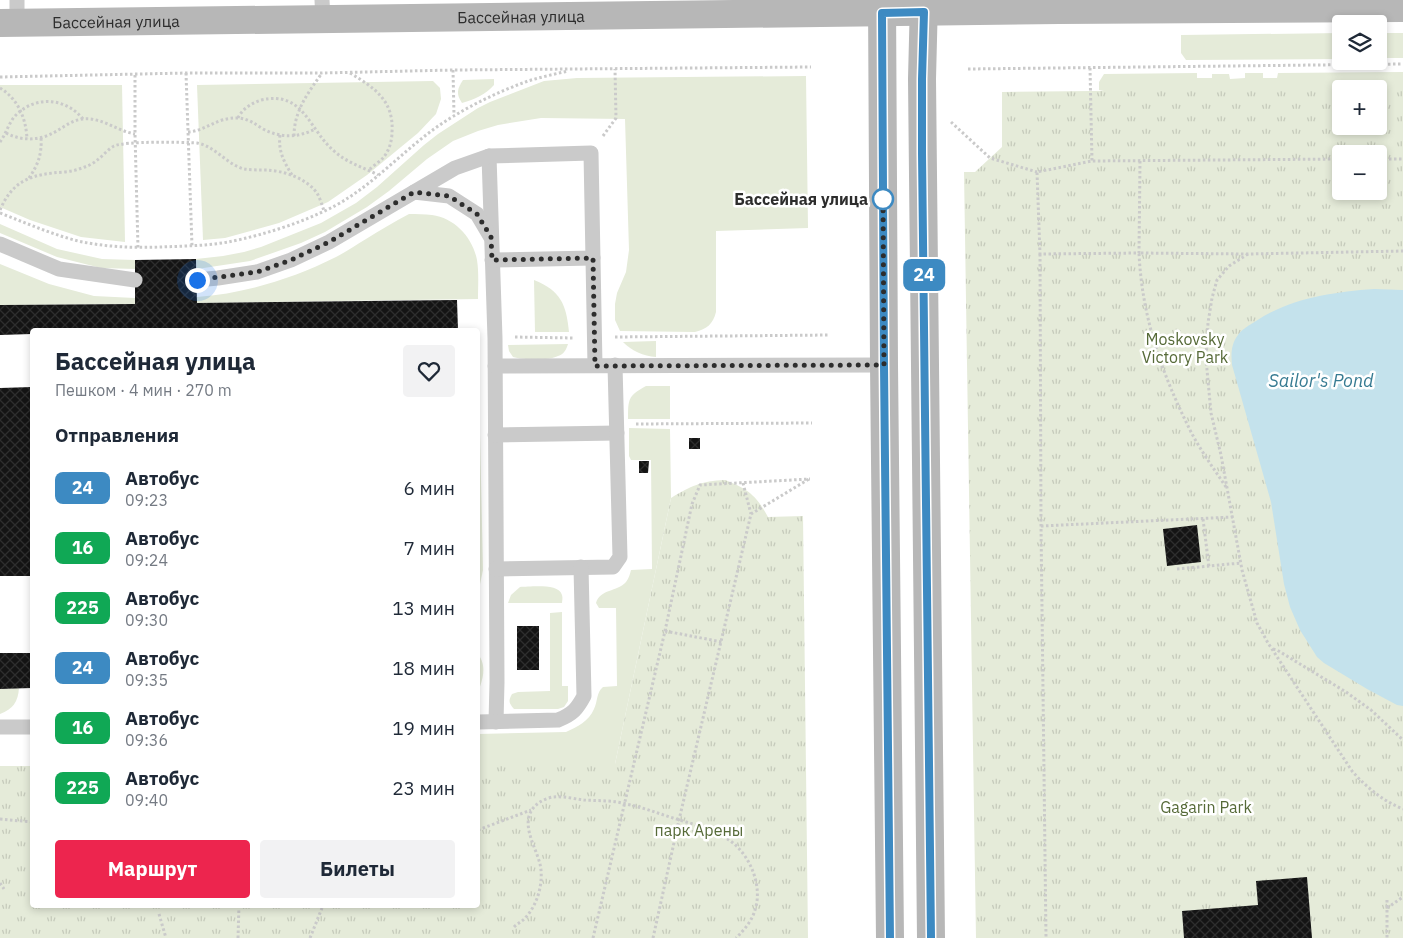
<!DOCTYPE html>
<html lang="ru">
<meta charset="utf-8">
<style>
body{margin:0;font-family:"IBM Plex Sans",sans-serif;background:#f2f2f3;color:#1f2937;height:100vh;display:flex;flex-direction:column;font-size:19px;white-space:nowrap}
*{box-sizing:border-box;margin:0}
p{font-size:16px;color:#747a83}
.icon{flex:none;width:28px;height:28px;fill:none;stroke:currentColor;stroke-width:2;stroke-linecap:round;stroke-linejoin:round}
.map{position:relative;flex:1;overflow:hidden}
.side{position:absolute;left:30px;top:328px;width:450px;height:580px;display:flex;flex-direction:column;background:#fff;border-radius:5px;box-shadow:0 2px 8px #0003}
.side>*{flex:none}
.badge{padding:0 10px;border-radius:8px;font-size:18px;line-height:32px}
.controls{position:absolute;left:1332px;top:15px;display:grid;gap:10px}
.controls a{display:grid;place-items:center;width:55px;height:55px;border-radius:5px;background:#fff;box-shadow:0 2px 8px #0003;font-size:25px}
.you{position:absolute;width:25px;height:25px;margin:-12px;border:4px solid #fff;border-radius:50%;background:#1a73e8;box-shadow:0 0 0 8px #1a73e833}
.map>.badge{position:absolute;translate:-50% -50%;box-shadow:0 0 0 2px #fff}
h2{padding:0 25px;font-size:19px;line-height:45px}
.round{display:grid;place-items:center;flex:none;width:52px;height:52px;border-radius:5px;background:#f2f2f3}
.headline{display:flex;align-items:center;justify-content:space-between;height:85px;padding:0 25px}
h1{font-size:24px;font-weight:700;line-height:38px}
.button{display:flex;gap:10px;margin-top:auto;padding:10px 25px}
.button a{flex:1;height:58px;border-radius:5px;background:#ed254e;color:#fff;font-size:20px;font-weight:700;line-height:58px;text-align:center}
.button a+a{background:#f2f2f3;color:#1f2937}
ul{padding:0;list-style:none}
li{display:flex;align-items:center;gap:15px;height:60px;padding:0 25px}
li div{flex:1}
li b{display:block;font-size:19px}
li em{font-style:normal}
li .badge{min-width:55px;font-weight:700;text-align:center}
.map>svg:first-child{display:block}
</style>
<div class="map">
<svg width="1403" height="938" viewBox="0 0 1403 938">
<defs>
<pattern id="park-tufts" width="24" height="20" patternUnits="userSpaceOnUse" patternTransform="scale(1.25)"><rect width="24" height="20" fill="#e5ebd9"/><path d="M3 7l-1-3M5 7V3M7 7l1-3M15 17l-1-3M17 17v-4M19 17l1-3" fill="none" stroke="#c5cabb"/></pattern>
<pattern id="building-cross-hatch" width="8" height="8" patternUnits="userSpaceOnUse" patternTransform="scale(1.25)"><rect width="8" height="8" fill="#141414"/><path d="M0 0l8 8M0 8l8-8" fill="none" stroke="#2e2e2e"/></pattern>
</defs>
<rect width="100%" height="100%" fill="#fff"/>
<g fill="#e5ebd9" fill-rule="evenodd">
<polygon points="1341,33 1341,59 1186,60 1181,53 1181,35"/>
<rect x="1379" y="33" width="24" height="25"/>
<path d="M1403 72V152L1099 90V82L1104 74 1197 73V78H1212V74H1229L1230 79 1245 78V73H1263V78H1277L1278 73ZM1341 89H1379V126H1341Z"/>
<path d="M806 76 808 228 716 231V312C713 324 707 329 695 332L620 331 615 320V304L617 293 626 272 629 250 625 119 541 118 498 125 478 131 453 141 427 159 389 191 367 207 325 232 301 243 250 261 197 269 196 259 223 256 244 252 261 247 321 223 356 203 377 187 424 145 438 134 478 108 490 102 544 81 577 78Z"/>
<path d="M494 79V85C485 95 475 99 462 103 456 94 457 89 463 80Z"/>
<polygon points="433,81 440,88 441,99 436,114 418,133 367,175 328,202 279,223 225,238 203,240 197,85"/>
<polygon points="0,85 122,85 125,242 81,237 30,220 0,207"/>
<path d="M409 214C416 214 425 214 432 215 455 218 473 238 477 260 479 272 478 287 478 299L197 303V297C246 293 292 279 336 257 346 252 356 245 366 239 380 230 394 222 409 214Z"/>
<polygon points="0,224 57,249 102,259 135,260 135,269 101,268 57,257 0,233"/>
<polygon points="0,264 49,284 94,296 135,298 135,304 0,305"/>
<path d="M534 280C561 291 566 304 569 332H535Z"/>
<path d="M656 341V357C643 356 632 351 623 342Z"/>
<path d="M568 344C566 350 564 354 558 356 549 361 523 360 513 357L509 351 508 345Z"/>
<path d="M646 386H670V419H628C628 399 628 396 646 386Z"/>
<polygon points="478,389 479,389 483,570 479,589 478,591"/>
<path d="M629 428 670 429 671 498 615 764 478 905V734L566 732C577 727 589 721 594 709 598 701 596 693 603 687L617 686 616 608H599L596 603C600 589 617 592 626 582 629 578 630 574 631 570L652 569 651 460H631L629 456Z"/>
<path d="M520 587C530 587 559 583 562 595 563 598 562 601 562 603H508L511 595Z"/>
<path d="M562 612V686H568V701L564 707 558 709H514C509 703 508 701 512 694L518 692 550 691V613Z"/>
<path d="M478 654C487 666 483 679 478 692Z"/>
<path d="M19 688C18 702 13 709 0 714V689Z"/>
</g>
<g fill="url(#park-tufts)" fill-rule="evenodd">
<path d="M1403 88V938H976L964 172H975L1002 147V92ZM1341 89H1379V126H1341ZM1341 154H1379V191H1341Z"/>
<path d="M725 480C748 489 756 495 768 517L803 516 808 938H0V766H32V905H478V764H615L671 498C691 486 701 481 725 480Z"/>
</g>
<path fill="#c4e2ec" d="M1374 289 1403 290V706L1397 705 1367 689 1324 663 1317 657 1300 630 1290 607 1284 584 1271 502 1232 365C1231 354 1231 344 1238 335 1242 329 1250 325 1256 321 1291 298 1333 292 1374 289Z"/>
<g fill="url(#building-cross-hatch)">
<polygon points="196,259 197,303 457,300 458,330 32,330 32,334 0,335 0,305 135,304 135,260"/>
<polygon points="32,387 32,576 0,576 0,388"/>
<rect x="689" y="438" width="11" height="11"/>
<polygon points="639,461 649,461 648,473 639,473"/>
<polygon points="1197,525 1201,562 1167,566 1163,529"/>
<rect x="517" y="626" width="22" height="44"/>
<polygon points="0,653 32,653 32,688 0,689"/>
<polygon points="1307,877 1312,938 1184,938 1182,911 1258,905 1256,881"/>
</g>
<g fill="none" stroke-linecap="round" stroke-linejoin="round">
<g stroke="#cacaca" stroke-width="3" stroke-dasharray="2.5 2.5" stroke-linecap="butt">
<polyline points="1090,68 1092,161"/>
<polyline points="968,69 1403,64"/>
<polyline points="453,70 454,115"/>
<polyline points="186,73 192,246"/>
<path d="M350 73C375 88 394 101 392 132 392 141 389 151 383 158 379 162 373 166 369 170"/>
<polyline points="135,75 135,134 138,248"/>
<polyline points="0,77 186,73 322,73 453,70 811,67"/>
<path d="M0 88C18 99 26 118 27 139"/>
<path d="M238 118C242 109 252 103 261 100 304 90 309 130 334 151 347 163 363 167 378 175"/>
<polyline points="951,122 990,158 1037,172"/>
<path d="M188 132C206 131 216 117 239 118 249 119 255 124 263 129 280 138 298 138 315 129"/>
<path d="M6 133C21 141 39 141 55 132 64 127 72 120 83 119 102 117 117 131 135 134"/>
<path d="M280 135C278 151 284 162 292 175"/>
<path d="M294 136C294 111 308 93 322 73"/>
<polyline points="603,136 616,118 615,69"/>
<path d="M0 142C6 134 9 122 16 115 36 95 66 98 83 119"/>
<polyline points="1379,159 1403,159"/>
<polyline points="1140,161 1139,253 1040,254 1037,172 1092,161 1341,159"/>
<path d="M29 178C38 165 42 154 41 138"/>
<path d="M0 210C11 185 25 176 53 173 61 172 71 172 79 169 85 167 91 165 96 161 102 157 107 150 114 146 125 141 183 142 197 143 215 146 226 164 244 169 251 170 259 170 267 170 284 171 306 178 317 193 320 198 322 205 324 211"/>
<path d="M0 213C26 223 51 234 78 241 105 247 133 248 161 247 183 246 206 246 228 242 265 235 318 218 348 198 379 178 404 151 434 129 462 109 495 93 528 81 541 77 555 74 568 71"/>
<polyline points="1040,254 1041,526 1046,938"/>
<path d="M1248 254 1229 266 1217 280 1212 298 1208 323 1206 359 1211 413 1221 455 1242 570 1257 623 1268 643 1352 771C1366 787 1383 801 1403 809"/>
<polyline points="515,337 574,338"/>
<polyline points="615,337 830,335"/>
<polyline points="636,424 812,423"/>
<polyline points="743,483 751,514"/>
<path d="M1226 487C1214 469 1201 451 1191 432 1162 374 1142 318 1139 253L1248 254 1403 251"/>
<polyline points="1203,519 1209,567"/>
<polyline points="1041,526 1233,517"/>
<polyline points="1177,569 1241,563"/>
<polyline points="665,631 722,642"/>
<polyline points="1273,649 1277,650 1346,692 1371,710 1403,740"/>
<polyline points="0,819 32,822"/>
<polyline points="478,830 531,810"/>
<polyline points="0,883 4,889"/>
<polyline points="1387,900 1387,938"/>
<polyline points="1387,908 1403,897"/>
<polyline points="159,914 166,938"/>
<path d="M514 927C518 923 523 921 526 917 538 904 544 881 540 864 535 844 516 818 540 802 543 800 550 797 554 797 564 796 575 799 584 800 598 801 613 800 626 804 642 807 657 813 673 818 689 823 716 830 729 840 750 854 763 886 755 910 752 921 744 930 736 938"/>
<polyline points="238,938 239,905"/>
<polyline points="310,938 322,908"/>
<polyline points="593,938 665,631 692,504 700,485 810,479"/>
<polyline points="653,938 679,820 751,514 809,479"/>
</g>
<g stroke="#cacaca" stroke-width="15">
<polyline points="17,0 17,23"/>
<polyline points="322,0 323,19"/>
<polyline points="489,156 495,338 497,682 496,722"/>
<polyline points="414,192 449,196 477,214 490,236"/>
<polyline points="0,244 59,269 135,280"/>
<polyline points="492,260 593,258"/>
<polyline points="197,280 218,278 257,272 291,260 329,242 455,168 489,156 591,153 595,365"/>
<polyline points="495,366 884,365"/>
<polyline points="495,435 617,433"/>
<polyline points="496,569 613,567 620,557 615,365"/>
<path d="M478 722 558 720C573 714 577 709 584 696L581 567"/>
<polyline points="0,727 32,727"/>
</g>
<g stroke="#b7b7b7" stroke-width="28">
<polyline points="882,0 884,365 890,938"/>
<polyline points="924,0 922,79 931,938"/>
<path id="s1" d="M0 23 1059 10 1403 8"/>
</g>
</g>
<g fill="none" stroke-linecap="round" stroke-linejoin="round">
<g stroke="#fff" stroke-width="11">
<polyline id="line" points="890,938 884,365 882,13 924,12 922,79 922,153 931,938"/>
</g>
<use href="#line" stroke="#3d8ac2" stroke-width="8"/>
<polyline stroke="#2d2d2d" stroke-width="5" stroke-dasharray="0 9" points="197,280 257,272 291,260 329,242 414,192 449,196 477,214 491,237 492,260 593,258 595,366 884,365 883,197 883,199"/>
</g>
<circle fill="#fff" stroke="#3d8ac2" stroke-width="2.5" cx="883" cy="199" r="10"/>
<g text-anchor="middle" stroke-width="5" stroke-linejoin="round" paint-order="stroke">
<g font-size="16" fill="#2d2d2d" stroke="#fff">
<text dy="6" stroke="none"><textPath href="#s1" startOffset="521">Бассейная улица</textPath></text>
<text dy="6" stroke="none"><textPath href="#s1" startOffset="116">Бассейная улица</textPath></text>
</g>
<g font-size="16" font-weight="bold" fill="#2d2d2d" stroke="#fff" text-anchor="end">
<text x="868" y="205">Бассейная улица</text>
</g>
<g font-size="16" fill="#566a38" stroke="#fff">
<text x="1185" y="345">Moskovsky<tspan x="1185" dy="18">Victory Park</tspan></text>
<text x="1206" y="813">Gagarin Park</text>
<text x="699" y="836">парк Арены</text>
</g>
<g font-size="18" font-style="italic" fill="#377b92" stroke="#fff">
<text x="1321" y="387">Sailor's Pond</text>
</g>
</g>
</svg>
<div class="controls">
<a><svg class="icon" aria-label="layers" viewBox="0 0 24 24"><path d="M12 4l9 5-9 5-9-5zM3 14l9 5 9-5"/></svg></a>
<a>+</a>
<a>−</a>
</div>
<div class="you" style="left:197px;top:280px"></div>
<b class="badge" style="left:924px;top:275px;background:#3d8ac2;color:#fff">24</b>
<section class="side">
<div class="headline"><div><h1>Бассейная улица</h1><p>Пешком · 4 мин · 270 m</p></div><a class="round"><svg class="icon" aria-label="heart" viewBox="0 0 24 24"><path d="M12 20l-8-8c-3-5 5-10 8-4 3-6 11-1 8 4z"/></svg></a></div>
<h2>Отправления</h2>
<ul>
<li><span class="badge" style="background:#3d8ac2;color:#fff">24</span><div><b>Автобус</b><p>09:23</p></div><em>6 мин</em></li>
<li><span class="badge" style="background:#10a855;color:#fff">16</span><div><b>Автобус</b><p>09:24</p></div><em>7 мин</em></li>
<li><span class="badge" style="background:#10a855;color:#fff">225</span><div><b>Автобус</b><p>09:30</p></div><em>13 мин</em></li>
<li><span class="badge" style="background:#3d8ac2;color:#fff">24</span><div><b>Автобус</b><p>09:35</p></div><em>18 мин</em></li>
<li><span class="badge" style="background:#10a855;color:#fff">16</span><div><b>Автобус</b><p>09:36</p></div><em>19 мин</em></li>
<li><span class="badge" style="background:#10a855;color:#fff">225</span><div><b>Автобус</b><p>09:40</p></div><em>23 мин</em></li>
</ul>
<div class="button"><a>Маршрут</a><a>Билеты</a></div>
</section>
</div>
